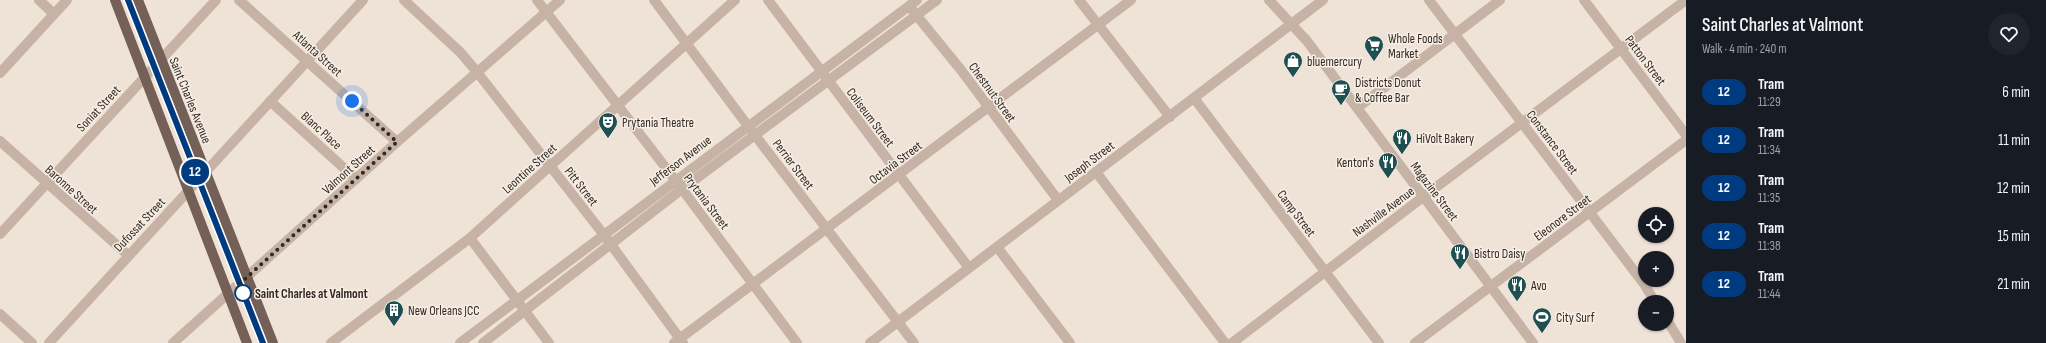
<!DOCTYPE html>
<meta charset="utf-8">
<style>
body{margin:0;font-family:"Sofia Sans Condensed",sans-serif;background:#20242c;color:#f1f3f6;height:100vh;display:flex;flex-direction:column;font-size:15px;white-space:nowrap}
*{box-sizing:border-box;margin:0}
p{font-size:13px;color:#9ea1a6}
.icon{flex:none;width:22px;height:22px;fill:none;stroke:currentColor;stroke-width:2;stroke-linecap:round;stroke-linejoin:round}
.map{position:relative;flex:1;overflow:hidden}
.panel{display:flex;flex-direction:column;background:#171b24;width:360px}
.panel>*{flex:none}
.badge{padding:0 8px;border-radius:13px;font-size:14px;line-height:26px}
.buttons{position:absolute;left:1638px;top:207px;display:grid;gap:8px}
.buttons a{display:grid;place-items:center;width:36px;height:36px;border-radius:50%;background:#171b24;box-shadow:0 1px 3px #0004;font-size:20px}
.you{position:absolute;width:20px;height:20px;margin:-10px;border:3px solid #fff;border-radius:50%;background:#1a73e8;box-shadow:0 0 0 6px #1a73e833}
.map>.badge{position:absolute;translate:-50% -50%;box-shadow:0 0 0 2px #fff}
.round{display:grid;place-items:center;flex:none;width:42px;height:42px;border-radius:21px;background:#20242c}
.summary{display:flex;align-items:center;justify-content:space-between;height:68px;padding:0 16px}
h1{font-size:19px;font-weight:600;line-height:30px}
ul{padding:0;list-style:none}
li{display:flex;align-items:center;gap:12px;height:48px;padding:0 16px}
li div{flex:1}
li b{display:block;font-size:15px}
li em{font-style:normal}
li .badge{min-width:44px;font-weight:700;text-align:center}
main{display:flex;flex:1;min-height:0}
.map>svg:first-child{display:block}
</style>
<main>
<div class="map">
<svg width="1686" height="343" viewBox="0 0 1686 343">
<rect width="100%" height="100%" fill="#efe3d8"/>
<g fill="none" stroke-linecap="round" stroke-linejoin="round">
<g stroke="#c6b3a5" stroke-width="10">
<polyline points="39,0 54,14"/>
<polyline points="239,0 397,142"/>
<polyline points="404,0 461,53 477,72 604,235 683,343"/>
<polyline points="537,0 682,189 797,343"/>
<polyline points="654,0 748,126 914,343"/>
<polyline points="768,0 969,268"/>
<polyline points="1079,0 1170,117"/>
<polyline points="1269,0 1307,41 1533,343"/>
<polyline points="1429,0 1644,284 1655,302"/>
<polyline points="1584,0 1686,135"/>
<polyline points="913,11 961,70 1058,200"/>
<polyline points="0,73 67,0"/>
<polyline points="1194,98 1379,343"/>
<polyline points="270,101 356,179"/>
<polyline points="1357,108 1500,0"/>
<polyline points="0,141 128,255"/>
<polyline points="1096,172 1225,343"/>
<polyline points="0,234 216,0"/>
<polyline points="470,238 549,343"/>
<polyline points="997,247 1070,343"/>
<polyline points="0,314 32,343"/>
<polyline points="1667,320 1681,343"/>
<polyline points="49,343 363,0"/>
<polyline points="173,343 397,142 560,0"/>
<polyline points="331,343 470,238 735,0"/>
<polyline points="460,343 917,0"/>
<polyline points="483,343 682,189 937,0"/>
<polyline points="674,343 1131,0"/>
<polyline points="870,343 1323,0"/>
<polyline points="1232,343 1423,197 1686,0"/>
<polyline points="1415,343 1686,140"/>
</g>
<g stroke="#746057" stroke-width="10">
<polyline points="115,0 247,343"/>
<polyline points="138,0 273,343"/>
</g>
<polyline stroke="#322926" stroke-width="1" points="128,0 263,343"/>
</g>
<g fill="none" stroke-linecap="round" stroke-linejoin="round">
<g stroke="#fff" stroke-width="9">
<polyline id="line" points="128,0 263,343"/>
</g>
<use href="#line" stroke="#003b80" stroke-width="6"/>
<polyline stroke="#322926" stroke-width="4" stroke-dasharray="0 7.2" points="243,293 236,287 397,142 352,101"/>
</g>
<defs>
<g id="supermarket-pin" transform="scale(1)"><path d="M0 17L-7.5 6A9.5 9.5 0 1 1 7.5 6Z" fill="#1e5051" stroke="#f7eee4"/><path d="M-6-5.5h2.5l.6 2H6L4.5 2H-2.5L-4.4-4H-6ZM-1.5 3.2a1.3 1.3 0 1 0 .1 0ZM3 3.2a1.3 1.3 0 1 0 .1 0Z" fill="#fff"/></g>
<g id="shop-pin" transform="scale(1)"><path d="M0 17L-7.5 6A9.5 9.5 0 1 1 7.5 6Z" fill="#1e5051" stroke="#f7eee4"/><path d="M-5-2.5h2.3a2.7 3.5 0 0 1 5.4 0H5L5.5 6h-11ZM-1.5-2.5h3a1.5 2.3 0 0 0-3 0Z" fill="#fff"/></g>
<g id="cafe-pin" transform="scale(1)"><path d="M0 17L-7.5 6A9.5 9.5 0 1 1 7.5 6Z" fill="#1e5051" stroke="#f7eee4"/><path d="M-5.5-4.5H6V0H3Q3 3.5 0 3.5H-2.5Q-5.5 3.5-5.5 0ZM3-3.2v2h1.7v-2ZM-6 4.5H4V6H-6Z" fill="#fff"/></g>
<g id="theatre-pin" transform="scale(1)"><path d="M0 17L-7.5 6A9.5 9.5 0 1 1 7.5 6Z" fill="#1e5051" stroke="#f7eee4"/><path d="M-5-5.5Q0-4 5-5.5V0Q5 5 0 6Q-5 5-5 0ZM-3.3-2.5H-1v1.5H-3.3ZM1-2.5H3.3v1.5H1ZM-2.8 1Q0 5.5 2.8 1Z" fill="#fff"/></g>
<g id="restaurant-pin" transform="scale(1)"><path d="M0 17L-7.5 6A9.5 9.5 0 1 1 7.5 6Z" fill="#1e5051" stroke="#f7eee4"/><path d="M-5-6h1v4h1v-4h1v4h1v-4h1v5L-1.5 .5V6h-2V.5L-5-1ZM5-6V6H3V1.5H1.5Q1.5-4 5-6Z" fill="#fff"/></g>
<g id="building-pin" transform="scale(1)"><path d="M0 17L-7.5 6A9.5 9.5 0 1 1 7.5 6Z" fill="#1e5051" stroke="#f7eee4"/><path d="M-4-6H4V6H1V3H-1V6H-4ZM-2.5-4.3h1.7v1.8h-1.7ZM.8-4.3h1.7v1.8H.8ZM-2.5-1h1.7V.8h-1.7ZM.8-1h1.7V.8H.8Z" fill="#fff"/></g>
<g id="stadium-pin" transform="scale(1)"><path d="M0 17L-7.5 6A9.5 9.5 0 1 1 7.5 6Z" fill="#1e5051" stroke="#f7eee4"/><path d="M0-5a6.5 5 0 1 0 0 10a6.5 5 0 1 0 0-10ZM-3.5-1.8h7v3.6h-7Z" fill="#fff"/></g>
</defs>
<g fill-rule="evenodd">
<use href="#supermarket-pin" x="1374" y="45"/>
<use href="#shop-pin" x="1293" y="61"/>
<use href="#cafe-pin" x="1341" y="89"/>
<use href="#theatre-pin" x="608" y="122"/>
<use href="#restaurant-pin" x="1402" y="138"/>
<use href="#restaurant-pin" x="1388" y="162"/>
<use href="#restaurant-pin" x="1460" y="253"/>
<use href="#restaurant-pin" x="1517" y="285"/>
<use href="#building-pin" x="394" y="310"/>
<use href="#stadium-pin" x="1542" y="317"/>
</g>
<circle fill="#fff" stroke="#003b80" stroke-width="2" cx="243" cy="293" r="8"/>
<g text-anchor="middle" stroke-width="3" stroke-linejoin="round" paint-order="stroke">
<g font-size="13" fill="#322926" stroke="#f7eee4" text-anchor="start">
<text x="1388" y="43">Whole Foods<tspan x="1388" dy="15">Market</tspan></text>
<text x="1307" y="66">bluemercury</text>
<text x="1355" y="87">Districts Donut<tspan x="1355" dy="15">&amp; Coffee Bar</tspan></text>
<text x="622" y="127">Prytania Theatre</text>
<text x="1416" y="143">HiVolt Bakery</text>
<text x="1374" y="167" text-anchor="end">Kenton's</text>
<text x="1474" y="258">Bistro Daisy</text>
<text x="1531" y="290">Avo</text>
<text x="408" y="315">New Orleans JCC</text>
<text x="1556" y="322">City Surf</text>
</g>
<g font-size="13" fill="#322926" stroke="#f7eee4">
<text transform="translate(318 53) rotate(42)" y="5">Atlanta Street</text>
<text transform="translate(1646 60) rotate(53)" y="5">Patton Street</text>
<text transform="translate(993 92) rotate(54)" y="5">Chestnut Street</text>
<text transform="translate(191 100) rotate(68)" y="5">Saint Charles Avenue</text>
<text transform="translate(98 108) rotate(-47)" y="5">Soniat Street</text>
<text transform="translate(871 117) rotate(53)" y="5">Coliseum Street</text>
<text transform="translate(322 130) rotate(42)" y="5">Blanc Place</text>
<text transform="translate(1553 142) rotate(53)" y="5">Constance Street</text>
<text transform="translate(680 160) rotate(-37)" y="5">Jefferson Avenue</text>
<text transform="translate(1089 161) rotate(-37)" y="5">Joseph Street</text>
<text transform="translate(895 162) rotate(-37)" y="5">Octavia Street</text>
<text transform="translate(794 164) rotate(53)" y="5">Perrier Street</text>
<text transform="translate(529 168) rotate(-42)" y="5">Leontine Street</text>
<text transform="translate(348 169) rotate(-42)" y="5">Valmont Street</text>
<text transform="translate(582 186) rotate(52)" y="5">Pitt Street</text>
<text transform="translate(72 189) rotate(42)" y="5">Baronne Street</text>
<text transform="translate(1435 191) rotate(53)" y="5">Magazine Street</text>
<text transform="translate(707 201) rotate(53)" y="5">Prytania Street</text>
<text transform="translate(1383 211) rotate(-37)" y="5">Nashville Avenue</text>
<text transform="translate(1297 213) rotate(53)" y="5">Camp Street</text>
<text transform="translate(1562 217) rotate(-37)" y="5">Eleonore Street</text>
<text transform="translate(139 224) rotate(-47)" y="5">Dufossat Street</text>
</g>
<g font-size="13" font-weight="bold" fill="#322926" stroke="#f7eee4" text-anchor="start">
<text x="255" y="298">Saint Charles at Valmont</text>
</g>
</g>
</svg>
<div class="buttons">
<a><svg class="icon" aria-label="locate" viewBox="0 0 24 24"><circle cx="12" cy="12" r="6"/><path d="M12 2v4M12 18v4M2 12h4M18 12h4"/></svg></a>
<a>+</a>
<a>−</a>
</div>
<div class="you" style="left:352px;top:101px"></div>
<b class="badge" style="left:195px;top:172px;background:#003b80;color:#fff">12</b>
</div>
<section class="panel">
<div class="summary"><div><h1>Saint Charles at Valmont</h1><p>Walk · 4 min · 240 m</p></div><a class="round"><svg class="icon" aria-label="heart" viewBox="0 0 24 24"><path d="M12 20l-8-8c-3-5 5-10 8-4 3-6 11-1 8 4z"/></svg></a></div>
<ul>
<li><span class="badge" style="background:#003b80;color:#fff">12</span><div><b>Tram</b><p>11:29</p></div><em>6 min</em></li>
<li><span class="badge" style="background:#003b80;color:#fff">12</span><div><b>Tram</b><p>11:34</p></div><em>11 min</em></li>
<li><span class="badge" style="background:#003b80;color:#fff">12</span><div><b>Tram</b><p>11:35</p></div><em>12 min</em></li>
<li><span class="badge" style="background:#003b80;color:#fff">12</span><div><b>Tram</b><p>11:38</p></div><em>15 min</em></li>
<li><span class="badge" style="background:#003b80;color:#fff">12</span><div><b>Tram</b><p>11:44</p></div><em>21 min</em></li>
</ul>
</section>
</main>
